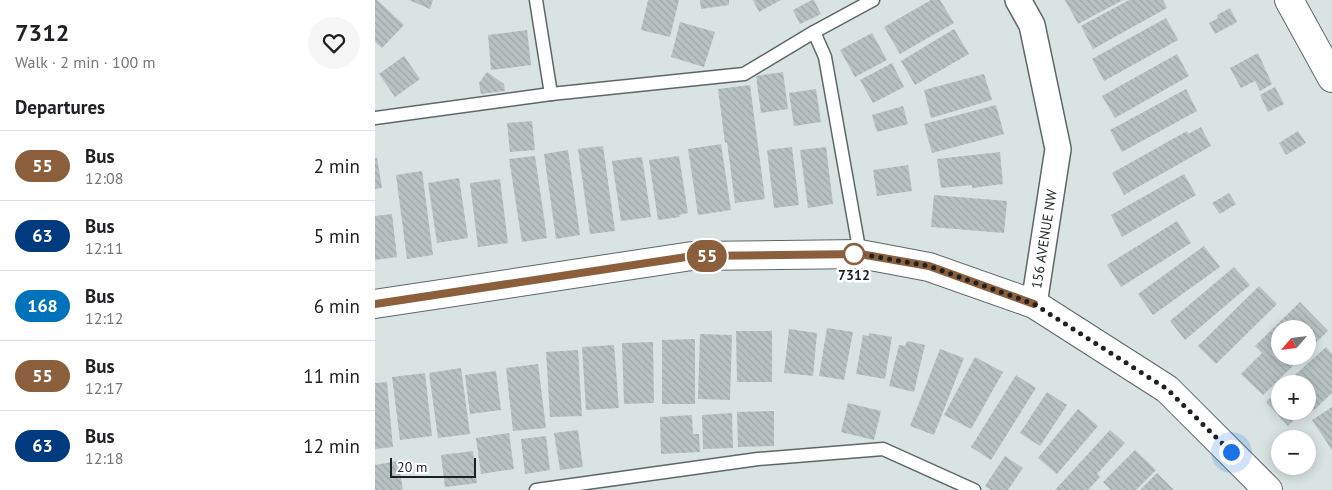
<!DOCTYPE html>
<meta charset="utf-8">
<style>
body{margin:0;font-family:"PT Sans",sans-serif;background:#f6f6f6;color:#202124;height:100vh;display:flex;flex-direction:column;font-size:19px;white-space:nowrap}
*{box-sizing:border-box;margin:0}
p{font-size:16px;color:#757577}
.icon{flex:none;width:28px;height:28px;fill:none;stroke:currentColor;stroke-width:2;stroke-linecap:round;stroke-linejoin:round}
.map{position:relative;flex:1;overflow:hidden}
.side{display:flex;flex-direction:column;background:#fff;width:375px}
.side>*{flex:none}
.badge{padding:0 10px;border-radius:16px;font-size:18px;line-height:32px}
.needle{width:32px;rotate:242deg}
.tools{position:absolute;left:896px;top:320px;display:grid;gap:10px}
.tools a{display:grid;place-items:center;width:45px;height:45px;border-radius:50%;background:#fff;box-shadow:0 2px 12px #0003;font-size:25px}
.scale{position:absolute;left:15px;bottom:12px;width:86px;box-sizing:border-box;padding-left:5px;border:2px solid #1d2121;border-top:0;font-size:14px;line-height:18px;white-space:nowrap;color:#1d2121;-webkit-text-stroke:4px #fff;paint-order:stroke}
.you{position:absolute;width:25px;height:25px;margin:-12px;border:4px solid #fff;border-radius:50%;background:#1a73e8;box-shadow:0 0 0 8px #1a73e833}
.map>.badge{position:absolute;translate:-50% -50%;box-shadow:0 0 0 2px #fff}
h2{padding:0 15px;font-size:19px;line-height:45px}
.round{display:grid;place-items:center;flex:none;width:52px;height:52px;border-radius:26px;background:#f6f6f6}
.summary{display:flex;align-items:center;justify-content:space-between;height:85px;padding:0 15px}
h1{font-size:24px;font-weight:700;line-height:38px}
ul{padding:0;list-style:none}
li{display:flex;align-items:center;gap:15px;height:70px;padding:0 15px;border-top:1px solid #e0e0e0}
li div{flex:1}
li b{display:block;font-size:19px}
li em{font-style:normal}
li .badge{min-width:55px;font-weight:700;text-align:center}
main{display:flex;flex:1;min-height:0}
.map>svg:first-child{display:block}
</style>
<main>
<section class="side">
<div class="summary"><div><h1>7312</h1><p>Walk · 2 min · 100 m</p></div><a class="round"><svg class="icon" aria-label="heart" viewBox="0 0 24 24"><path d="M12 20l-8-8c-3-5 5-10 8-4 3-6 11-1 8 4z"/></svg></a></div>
<h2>Departures</h2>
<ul>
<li><span class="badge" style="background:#8b5e3c;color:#fff">55</span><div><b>Bus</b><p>12:08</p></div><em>2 min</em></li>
<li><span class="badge" style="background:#003b80;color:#fff">63</span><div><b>Bus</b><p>12:11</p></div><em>5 min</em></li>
<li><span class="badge" style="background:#0072bc;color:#fff">168</span><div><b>Bus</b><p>12:12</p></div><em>6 min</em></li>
<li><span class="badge" style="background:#8b5e3c;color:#fff">55</span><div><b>Bus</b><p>12:17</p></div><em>11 min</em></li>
<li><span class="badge" style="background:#003b80;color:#fff">63</span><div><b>Bus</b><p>12:18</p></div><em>12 min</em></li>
</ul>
</section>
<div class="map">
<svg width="957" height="490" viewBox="0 0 957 490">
<defs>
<pattern id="building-back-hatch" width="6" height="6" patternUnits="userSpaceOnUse" patternTransform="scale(1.25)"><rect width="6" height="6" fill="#b8c2c2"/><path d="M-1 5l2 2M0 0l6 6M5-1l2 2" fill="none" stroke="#9ea6a6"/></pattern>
</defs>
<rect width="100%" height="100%" fill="#d9e3e2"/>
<g fill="url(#building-back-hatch)">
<polygon points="0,0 2,0 29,25 7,48 0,42"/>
<polygon points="34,0 58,0 55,9"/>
<polygon points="273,0 304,0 295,37 266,30"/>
<polygon points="325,0 354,0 354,5 326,9"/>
<polygon points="378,0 406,0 384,12"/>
<polygon points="437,0 439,0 446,14 425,24 418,10"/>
<polygon points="556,0 565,0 579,23 525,54 509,27"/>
<polygon points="690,0 748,0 703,24"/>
<polygon points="754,0 788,0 792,8 718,49 706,26"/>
<polygon points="855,8 862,22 840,34 834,23 843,18 842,15"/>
<polygon points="791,18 803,40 729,81 717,59"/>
<polygon points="305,22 340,32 329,67 296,57"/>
<polygon points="579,29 594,54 540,85 526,61"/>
<polygon points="152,30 156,65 116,70 113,35"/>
<polygon points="497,33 512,60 480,77 465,50"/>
<polygon points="883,53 897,84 885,91 880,81 866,88 855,68"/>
<polygon points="802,54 814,76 740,118 727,96"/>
<polygon points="29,56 45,79 20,97 4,74"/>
<polygon points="517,63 529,87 498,103 485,80"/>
<polygon points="112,72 129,84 130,91 106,94 104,83"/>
<polygon points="408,72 413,109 386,113 381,76"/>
<polygon points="609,74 617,100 556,118 549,90"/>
<polygon points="375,85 390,199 360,203 352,142 350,143 343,89"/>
<polygon points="900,87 909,104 893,112 885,95"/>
<polygon points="441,89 446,122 419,126 414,93"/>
<polygon points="811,89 822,111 747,152 735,130"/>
<polygon points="621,105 629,134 557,153 549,124"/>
<polygon points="528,106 533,124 502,132 497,115"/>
<polygon points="157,121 160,150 135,152 132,123"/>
<polygon points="826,127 836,146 749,195 737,173 812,131 813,134"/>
<polygon points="923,131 931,143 911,155 904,143"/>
<polygon points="346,144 356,210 323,215 313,149"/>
<polygon points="228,146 240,231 215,234 203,149"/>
<polygon points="417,147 424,205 399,208 392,150"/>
<polygon points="451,147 458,204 433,208 425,150"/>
<polygon points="193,150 205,235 181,239 169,154"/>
<polygon points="625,152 628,184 597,188 597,185 566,188 562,159"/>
<polygon points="160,156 172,238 147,242 134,159"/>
<polygon points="304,156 313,213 304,215 305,217 283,220 274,160"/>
<polygon points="267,157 276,217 246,221 237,161"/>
<polygon points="0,158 2,158 7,188 0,189"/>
<polygon points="533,165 537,191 502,196 498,170"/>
<polygon points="47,171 58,255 32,259 21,175"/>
<polygon points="809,174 821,195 747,237 736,215"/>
<polygon points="84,178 93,238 62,243 53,183"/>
<polygon points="125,179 133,243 103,247 95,183"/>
<polygon points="854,193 861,204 845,214 837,203"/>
<polygon points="559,195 632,201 629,233 556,227"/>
<polygon points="17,214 22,257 0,260 0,216"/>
<polygon points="802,221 816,243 746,287 732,265"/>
<polygon points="829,246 845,267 778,315 763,294"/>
<polygon points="859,267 875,285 810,340 795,321"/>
<polygon points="884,286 902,304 841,364 823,346"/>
<polygon points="925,302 953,331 932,351 932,329 905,329 905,356 928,356 888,395 866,374 887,353 880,346"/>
<polygon points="452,328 478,332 469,380 444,376"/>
<polygon points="414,329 442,333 438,376 409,373"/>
<polygon points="361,331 397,331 397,382 362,382"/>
<polygon points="494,333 517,337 510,379 481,374 488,335 494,336"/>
<polygon points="325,334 357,335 355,400 323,399"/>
<polygon points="320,339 320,404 287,404 287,340"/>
<polygon points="532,341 550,345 539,392 514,386 524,345 530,346"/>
<polygon points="278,342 279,403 249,404 247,343"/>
<polygon points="239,345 244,408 211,410 207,347"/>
<polygon points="951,347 957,354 957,393 938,411 934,406 932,407 932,384 910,384"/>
<polygon points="565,349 589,358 559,435 535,426"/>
<polygon points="203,350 207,416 175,417 171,352"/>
<polygon points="600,357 628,372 596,429 569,415"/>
<polygon points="163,364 171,428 138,431 131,368"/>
<polygon points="86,368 95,434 63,438 54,373"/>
<polygon points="121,371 126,410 95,414 90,375"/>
<polygon points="50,373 57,436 25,440 17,377"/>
<polygon points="641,375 661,388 616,460 596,447"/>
<polygon points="12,382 18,447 0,449 0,383"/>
<polygon points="905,389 905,411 928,411 913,426 891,402"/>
<polygon points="672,392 692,405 665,446 645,433"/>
<polygon points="473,403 506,411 499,440 466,432"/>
<polygon points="957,407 957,450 937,420"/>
<polygon points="703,409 723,426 682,474 663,458"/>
<polygon points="399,411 399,446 363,447 362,412"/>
<polygon points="357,413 358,448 328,449 327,415"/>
<polygon points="317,415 318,434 324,434 325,452 286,454 285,417"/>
<polygon points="203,430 208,467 185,470 179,433"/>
<polygon points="735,430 750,443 722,474 725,477 713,490 680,490"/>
<polygon points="134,433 139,469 106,474 101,438"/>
<polygon points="171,436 175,470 150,474 146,439"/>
<polygon points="760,450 781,470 761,490 736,490 728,482"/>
<polygon points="98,451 102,483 70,487 66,455"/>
<polygon points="630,456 648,468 633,490 616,490 610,486"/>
<polygon points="23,461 28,490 0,490 0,465"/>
<polygon points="782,473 799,490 765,490"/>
</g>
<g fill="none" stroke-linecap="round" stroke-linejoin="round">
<g stroke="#5e6767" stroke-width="15">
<g id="lane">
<polyline points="161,0 176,94"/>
<polyline points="439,32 450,57 485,254"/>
<polyline points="0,118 176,94 369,74 439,32 498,0"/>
<polyline points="161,490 383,459 508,449 599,490"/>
</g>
</g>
<g stroke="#5e6767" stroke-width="28">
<polyline id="street" points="643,0 657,25 683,149 659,304"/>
</g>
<g stroke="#5e6767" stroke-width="30">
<g id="secondary">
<polyline points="914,0 957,78"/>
<polyline points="0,304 317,256 485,254 554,267 659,304 792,389 893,490"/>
</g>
</g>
<use href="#lane" stroke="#fff" stroke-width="12"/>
<use href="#street" stroke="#fff" stroke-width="25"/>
<use href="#secondary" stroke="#fff" stroke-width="28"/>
</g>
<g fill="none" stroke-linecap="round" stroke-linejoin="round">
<g stroke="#fff" stroke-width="11">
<polyline id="line" points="0,304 318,256 485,254 554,266 659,304"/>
</g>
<use href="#line" stroke="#8b5e3c" stroke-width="8"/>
<polyline stroke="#1d2121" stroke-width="5" stroke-dasharray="0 9" points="479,254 485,254 554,266 659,304 792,389 856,452"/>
</g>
<circle fill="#fff" stroke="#8b5e3c" stroke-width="2.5" cx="479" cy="254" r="10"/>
<g text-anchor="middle" stroke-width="5" stroke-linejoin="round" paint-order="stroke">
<g font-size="14" fill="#1d2121" stroke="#fff">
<text transform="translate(669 239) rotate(-81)" y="5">156 AVENUE NW</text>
</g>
<g font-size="14" font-weight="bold" fill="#1d2121" stroke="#fff">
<text x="479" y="280">7312</text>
</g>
</g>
</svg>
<div class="tools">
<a><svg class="needle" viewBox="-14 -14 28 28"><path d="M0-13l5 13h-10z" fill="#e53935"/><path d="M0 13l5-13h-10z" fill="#757577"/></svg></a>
<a>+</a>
<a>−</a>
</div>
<div class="scale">20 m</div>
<div class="you" style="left:856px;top:452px"></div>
<b class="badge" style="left:332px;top:256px;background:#8b5e3c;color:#fff">55</b>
</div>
</main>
